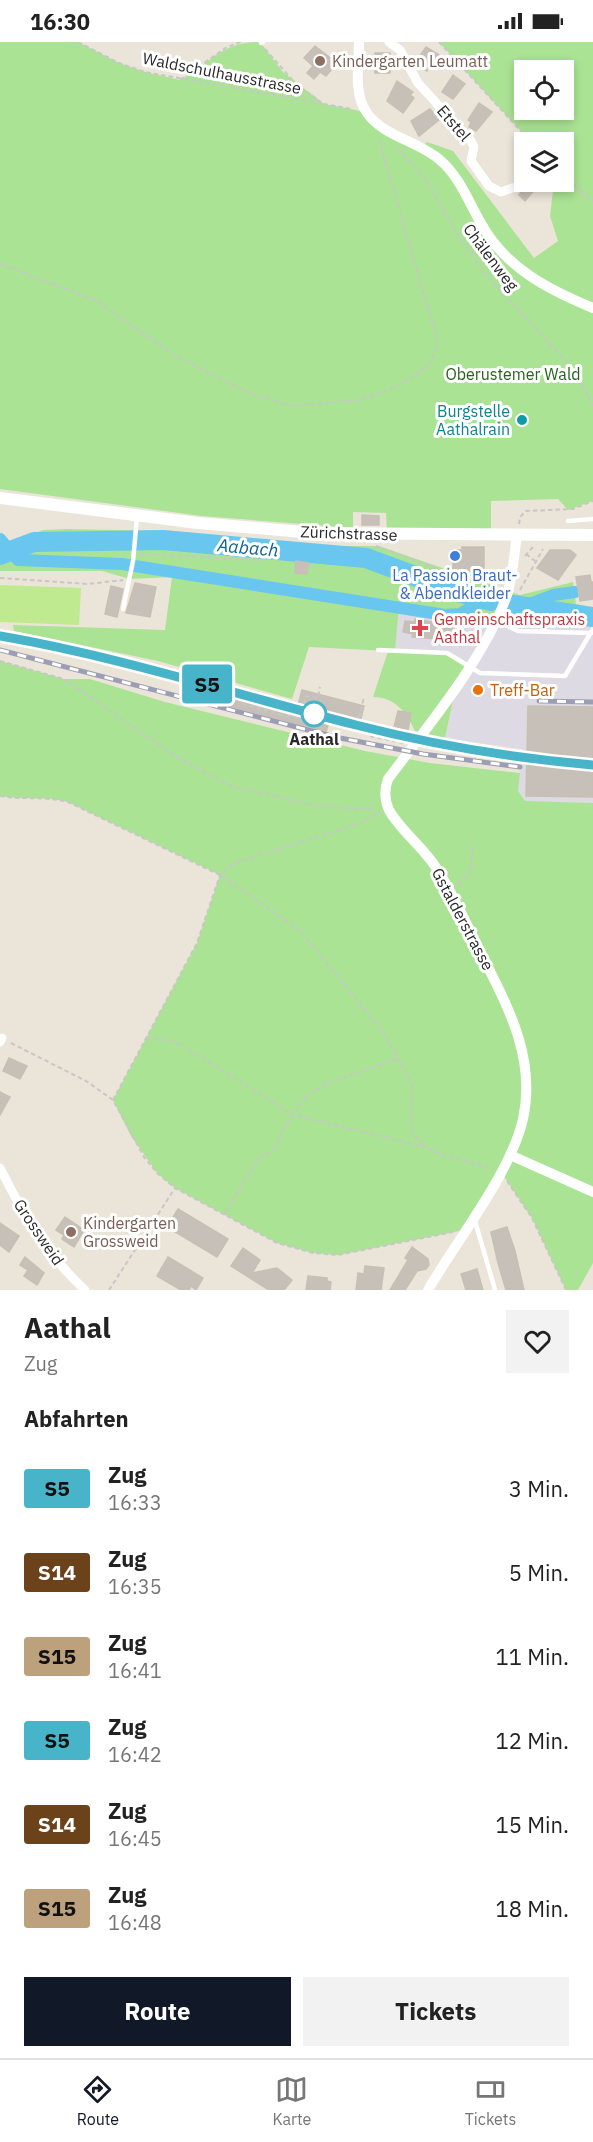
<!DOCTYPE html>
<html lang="de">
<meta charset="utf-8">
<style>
body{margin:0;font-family:"IBM Plex Sans",sans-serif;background:#f2f2f2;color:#222;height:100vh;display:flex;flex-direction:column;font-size:22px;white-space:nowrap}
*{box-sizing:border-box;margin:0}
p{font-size:20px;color:#767676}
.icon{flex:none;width:33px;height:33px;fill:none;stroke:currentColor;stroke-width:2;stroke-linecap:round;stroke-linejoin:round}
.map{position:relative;height:1248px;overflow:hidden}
.panel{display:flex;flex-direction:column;background:#fff;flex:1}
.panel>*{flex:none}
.badge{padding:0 12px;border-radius:4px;font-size:21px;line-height:39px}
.tools{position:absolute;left:514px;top:18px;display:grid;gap:12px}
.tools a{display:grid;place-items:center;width:60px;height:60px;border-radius:0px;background:#fff;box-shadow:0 3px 9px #0003;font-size:30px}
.map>.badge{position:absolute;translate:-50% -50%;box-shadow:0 0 0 3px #fff}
h2{padding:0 24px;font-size:22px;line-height:54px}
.round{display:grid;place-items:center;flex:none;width:63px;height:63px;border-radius:0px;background:#f2f2f2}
.summary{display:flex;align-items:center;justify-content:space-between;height:102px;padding:0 24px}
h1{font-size:28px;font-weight:700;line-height:45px}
.action{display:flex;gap:12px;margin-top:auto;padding:12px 24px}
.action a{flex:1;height:69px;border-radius:0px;background:#111827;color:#fff;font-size:24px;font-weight:700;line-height:69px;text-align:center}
.action a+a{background:#f2f2f2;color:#222}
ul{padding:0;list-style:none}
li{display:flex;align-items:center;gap:18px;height:84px;padding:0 24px}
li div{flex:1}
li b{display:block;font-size:22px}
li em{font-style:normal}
li .badge{min-width:66px;font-weight:700;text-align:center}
.status{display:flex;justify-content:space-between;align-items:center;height:42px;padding:0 30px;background:#fff;direction:ltr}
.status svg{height:16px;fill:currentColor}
.tabs{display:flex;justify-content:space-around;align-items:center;height:84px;border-top:2px solid #e0e0e0;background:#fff;font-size:16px;color:#767676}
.tabs a{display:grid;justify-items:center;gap:3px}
.tabs .selected{color:#111827}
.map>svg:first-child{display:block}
</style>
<div class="status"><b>16:30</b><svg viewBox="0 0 49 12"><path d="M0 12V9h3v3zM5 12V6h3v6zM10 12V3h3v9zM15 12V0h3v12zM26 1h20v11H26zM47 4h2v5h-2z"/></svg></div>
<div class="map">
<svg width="593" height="1248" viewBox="0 0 593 1248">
<rect width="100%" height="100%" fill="#ebe4d9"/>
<polygon fill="#dddae3" points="399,565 445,573 519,580 583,579 593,584 593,761 524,760 518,749 522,707 445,696 456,644 395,608"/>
<g fill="#abe394" fill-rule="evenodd">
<path d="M0 0H78L119 21 145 30 180 38C212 20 221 0 260 0L283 30 324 62 366 70 421 105 427 100 453 109 534 216 558 199 550 174 554 140H564V100H531L439 0H593V459L568 468 558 457 491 459V492L387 493 386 471 353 470V486L202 474 0 447ZM525 28H564V68H525Z"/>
<path d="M68 487 161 489 331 504H379L520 553 573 540 576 562 593 566V584L583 579 519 580 399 565 395 608 447 611 469 623 456 644 445 696 415 689C407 671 395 655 373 655L388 609 309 605 292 657 158 619 14 589 13 583 165 588 172 535 130 537 102 529H0V495L8 502 43 488Z"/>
<path d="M0 619 64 637H90L165 660 365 709 430 721 520 731 518 749 525 759 593 761V1221L578 1248H566L532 1176 501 1130 464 1188 338 1213 313 1211 277 1201 175 1146 157 1131 131 1094 113 1058 197 901 220 833 68 760C46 754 23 758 0 754Z"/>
</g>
<polygon fill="#c0ea8f" points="0,543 81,546 79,583 0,580"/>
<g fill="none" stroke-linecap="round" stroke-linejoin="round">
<g stroke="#69c6ef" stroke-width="12">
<polyline points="0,497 18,518 122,522 445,573 460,572 484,558"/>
<polyline points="521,565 553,553 575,550"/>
</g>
<g stroke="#69c6ef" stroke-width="20">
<polyline points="0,513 34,500 163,498 366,516 458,550 491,559"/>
<polyline points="513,563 593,575"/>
</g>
</g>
<g fill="#c6c0b9" stroke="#c6c0b3" stroke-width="1.5">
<polygon points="315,4 337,21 326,34 320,30 314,37 307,31 313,24 304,16"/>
<polygon points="426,5 439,13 427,29 415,21"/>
<rect x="375" y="11" width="15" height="20"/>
<polygon points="453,33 465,42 453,57 442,50"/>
<polygon points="397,39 413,50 410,53 414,56 403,71 387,59"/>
<polygon points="479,61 492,70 476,89 469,85 471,80 468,78"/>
<polygon points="430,67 439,78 419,94 411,79"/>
<polygon points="519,140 541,140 525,159 519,153 525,145"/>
<polygon points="362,473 379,474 379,483 362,483"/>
<polygon points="462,505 484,505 484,530 453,529 453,508 462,508"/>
<polygon points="550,508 570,508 576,513 558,538 537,526"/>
<polygon points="296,519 309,521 307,532 295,531"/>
<polygon points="590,533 591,540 593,540 593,557 580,559 576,535"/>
<polygon points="135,541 156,545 150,575 126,571"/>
<polygon points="111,544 123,547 117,575 105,572"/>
<polygon points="415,577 454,584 452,598 412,595 413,592 403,590 405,579 414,580"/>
<polygon points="302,648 364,664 360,680 331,672 326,690 221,664 225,650 296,670"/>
<polygon points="528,664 593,665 593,755 526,754"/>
<polygon points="398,669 411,671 408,688 394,685"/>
<polygon points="9,1016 27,1024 20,1037 3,1029"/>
<polygon points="0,1050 10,1055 0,1073"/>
<polygon points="178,1167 228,1197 217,1215 167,1185"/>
<polygon points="65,1175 84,1188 74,1205 62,1197 64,1193 56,1188"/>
<polygon points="0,1181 19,1194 9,1210 0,1203"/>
<polygon points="507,1185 515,1209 524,1248 506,1248 498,1221 491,1190"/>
<polygon points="412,1205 428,1217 429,1223 426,1227 417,1229 405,1248 390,1248 408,1218 405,1216"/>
<polygon points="243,1206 260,1218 252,1231 277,1226 292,1238 284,1248 269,1248 231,1224"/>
<polygon points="25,1215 44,1231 37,1243 24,1234 28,1228 20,1223"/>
<polygon points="168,1215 203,1236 196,1248 191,1244 189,1248 181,1248 157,1234"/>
<polygon points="365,1224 384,1226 381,1248 356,1248 358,1231 364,1232"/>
<polygon points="477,1227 483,1248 466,1248 461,1232"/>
<polygon points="308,1234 327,1236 327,1239 331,1240 330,1248 306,1248"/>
</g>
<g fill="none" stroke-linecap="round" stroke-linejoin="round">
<g stroke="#c7c7c7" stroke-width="2" stroke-dasharray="4.5 3" stroke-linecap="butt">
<polyline points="78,0 119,21 145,30 352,67"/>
<polyline points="439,0 531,100"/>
<polyline points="265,7 296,42 321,60"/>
<polyline points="180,38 227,5 241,0"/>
<polyline points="398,107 423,133 460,196 489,236 574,328 593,363"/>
<polyline points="564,134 593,160"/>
<polyline points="0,222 95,258 177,315 251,352 293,364 359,358 391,347 423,328 431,319 438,301 379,97"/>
<polyline points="519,482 520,475 526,469 573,467 593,459"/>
<polyline points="376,504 457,534 502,529"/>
<polyline points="140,512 263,518"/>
<polyline points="526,512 535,519"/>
<polyline points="525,514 533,505"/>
<polyline points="0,536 88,542 123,538"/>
<polyline points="520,548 543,507"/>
<polyline points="0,619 64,637 175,714 231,744 303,761 351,767 376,766"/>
<polyline points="242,662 322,683"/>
<polyline points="304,662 306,654 318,656 320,645"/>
<polyline points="359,676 364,655"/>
<polyline points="370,694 403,701"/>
<path d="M0 754C23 758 46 754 68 760L220 833 300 888 383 990 408 1034 412 1045 411 1083 415 1094 423 1104"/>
<polyline points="458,843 470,831 473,802"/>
<polyline points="146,997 167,998 182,1003 293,1073 423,1104 440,1112 492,1127"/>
<polyline points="11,1001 86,1039 113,1058 144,1115 157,1131 175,1146 277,1201 313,1211 338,1213 453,1190"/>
<polyline points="113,1058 197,901 220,833 235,821 358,782 380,770"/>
<polyline points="507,1139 532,1176 566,1248"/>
<polyline points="224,1173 257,1118 275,1106 285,1084 305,1056 324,1043 398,1016"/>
<polyline points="109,1248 175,1146"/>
</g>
<g stroke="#fff" stroke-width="4.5">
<polyline points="261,1 263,0"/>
<polyline points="568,479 593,477"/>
<polyline points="123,567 133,519 137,475"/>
<polyline points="497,579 518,589 591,591"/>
<polyline points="378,608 447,611 480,631 565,634 593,587"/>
<polyline points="475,1179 495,1248"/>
</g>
<g stroke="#fff" stroke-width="9">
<polyline points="389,0 400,8 418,41 471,99 474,105 471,119 489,144 501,150 515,145"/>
<polyline points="0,1000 2,996"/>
<path d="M0 1126C23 1172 47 1213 85 1248"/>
</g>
<g stroke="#fff" stroke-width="10">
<path d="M359 0C359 23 353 51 367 71 384 95 419 99 440 118 460 135 469 161 482 183 506 226 549 248 593 266"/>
<polyline points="510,1113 593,1150"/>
<path d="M428 1248C456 1199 511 1131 523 1077 537 1013 505 960 478 905 464 877 452 849 435 824 422 804 400 788 389 768 384 757 384 748 388 737 428 684 483 618 506 556 513 536 514 513 517 492"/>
</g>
<polyline stroke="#fff" stroke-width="12" points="0,456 198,481 314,491 593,493"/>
<g stroke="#9c9eb3" stroke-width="5">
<g id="rail">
<path d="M0 594C176 624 344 692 521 716"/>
<polyline points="0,608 335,695 423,712 520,725"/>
<polyline points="539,659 593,660"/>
</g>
</g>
<use href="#rail" stroke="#fff" stroke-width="3" stroke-dasharray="9" stroke-linecap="butt"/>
</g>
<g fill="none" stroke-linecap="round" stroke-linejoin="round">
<g stroke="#fff" stroke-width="14">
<path id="line" d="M0 594C121 615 237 653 356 683 434 703 513 716 593 723"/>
</g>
<use href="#line" stroke="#48b4ca" stroke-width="9"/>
</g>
<g fill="#8d6e63" stroke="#fff" stroke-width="2">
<circle cx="320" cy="19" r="6"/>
<circle cx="71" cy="1190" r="6"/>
</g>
<circle fill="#0f9aa8" stroke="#fff" stroke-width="2" cx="522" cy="378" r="6"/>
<circle fill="#3f7fe0" stroke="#fff" stroke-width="2" cx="455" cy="514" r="6"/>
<path fill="#e0444e" stroke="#fff" stroke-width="2" d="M417 577h6v6h6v6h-6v6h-6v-6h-6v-6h6z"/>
<circle fill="#e8710a" stroke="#fff" stroke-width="2" cx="478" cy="648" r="6"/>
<circle fill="#fff" stroke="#48b4ca" stroke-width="3" cx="314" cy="672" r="12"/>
<g text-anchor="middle" stroke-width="6" stroke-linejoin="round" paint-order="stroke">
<g font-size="16" fill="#785e54" stroke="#fff" text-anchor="start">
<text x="332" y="25">Kindergarten Leumatt</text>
<text x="83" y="1187">Kindergarten<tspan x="83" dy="18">Grossweid</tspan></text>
</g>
<g font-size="16" fill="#282828" stroke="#fff">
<text transform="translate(222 31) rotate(11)" y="6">Waldschulhausstrasse</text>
<text transform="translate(454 81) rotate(49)" y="6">Etstel</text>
<text transform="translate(491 215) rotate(53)" y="6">Chälenweg</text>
<text transform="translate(349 491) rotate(2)" y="6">Zürichstrasse</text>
<text transform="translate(463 877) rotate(62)" y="6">Gstalderstrasse</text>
<text transform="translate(39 1190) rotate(56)" y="6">Grossweid</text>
</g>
<g font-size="16" fill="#256418" stroke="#fff">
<text x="513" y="338">Oberustemer Wald</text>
</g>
<g font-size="16" fill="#0d838f" stroke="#fff" text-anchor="end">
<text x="510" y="375">Burgstelle<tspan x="510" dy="18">Aathalrain</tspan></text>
</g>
<g font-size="16" fill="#366cbe" stroke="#fff">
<text x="455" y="539">La Passion Braut-<tspan x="455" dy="18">&amp; Abendkleider</tspan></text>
</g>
<g font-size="16" fill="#be3a42" stroke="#fff" text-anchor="start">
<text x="434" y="583">Gemeinschaftspraxis<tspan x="434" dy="18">Aathal</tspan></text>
</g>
<g font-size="16" fill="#c56008" stroke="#fff" text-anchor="start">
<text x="490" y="654">Treff-Bar</text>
</g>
<g font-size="16" font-weight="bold" fill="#282828" stroke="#fff">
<text x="314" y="703">Aathal</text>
</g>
<g font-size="18" font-style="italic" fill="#0b6298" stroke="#fff">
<text transform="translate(248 506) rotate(5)" y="6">Aabach</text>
</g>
</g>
</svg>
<div class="tools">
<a><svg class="icon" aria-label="locate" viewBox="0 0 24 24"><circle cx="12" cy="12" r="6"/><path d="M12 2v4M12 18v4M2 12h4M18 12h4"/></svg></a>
<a><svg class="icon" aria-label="layers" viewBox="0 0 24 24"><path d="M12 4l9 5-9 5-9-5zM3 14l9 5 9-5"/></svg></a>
</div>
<b class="badge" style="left:207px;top:642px;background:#48b4ca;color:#111">S5</b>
</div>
<section class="panel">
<div class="summary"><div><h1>Aathal</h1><p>Zug</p></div><a class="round"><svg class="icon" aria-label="heart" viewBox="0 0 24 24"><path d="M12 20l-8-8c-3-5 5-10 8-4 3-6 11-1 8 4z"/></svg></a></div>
<h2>Abfahrten</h2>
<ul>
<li><span class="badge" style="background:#48b4ca;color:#111">S5</span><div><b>Zug</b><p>16:33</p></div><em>3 Min.</em></li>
<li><span class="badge" style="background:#6c421b;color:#fff">S14</span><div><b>Zug</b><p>16:35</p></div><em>5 Min.</em></li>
<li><span class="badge" style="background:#bda07c;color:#111">S15</span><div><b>Zug</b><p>16:41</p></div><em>11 Min.</em></li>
<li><span class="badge" style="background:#48b4ca;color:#111">S5</span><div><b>Zug</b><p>16:42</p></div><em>12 Min.</em></li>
<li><span class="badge" style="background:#6c421b;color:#fff">S14</span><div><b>Zug</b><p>16:45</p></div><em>15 Min.</em></li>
<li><span class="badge" style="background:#bda07c;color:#111">S15</span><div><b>Zug</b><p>16:48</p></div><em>18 Min.</em></li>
</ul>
<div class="action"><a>Route</a><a>Tickets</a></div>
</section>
<nav class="tabs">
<a class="selected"><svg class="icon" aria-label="directions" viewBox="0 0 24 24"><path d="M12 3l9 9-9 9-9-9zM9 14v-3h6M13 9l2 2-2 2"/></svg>Route</a>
<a><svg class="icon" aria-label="map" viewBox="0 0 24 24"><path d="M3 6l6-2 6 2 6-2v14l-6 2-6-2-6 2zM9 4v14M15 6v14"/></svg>Karte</a>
<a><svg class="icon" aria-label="tickets" viewBox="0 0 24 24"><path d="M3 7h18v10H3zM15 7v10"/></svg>Tickets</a>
</nav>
